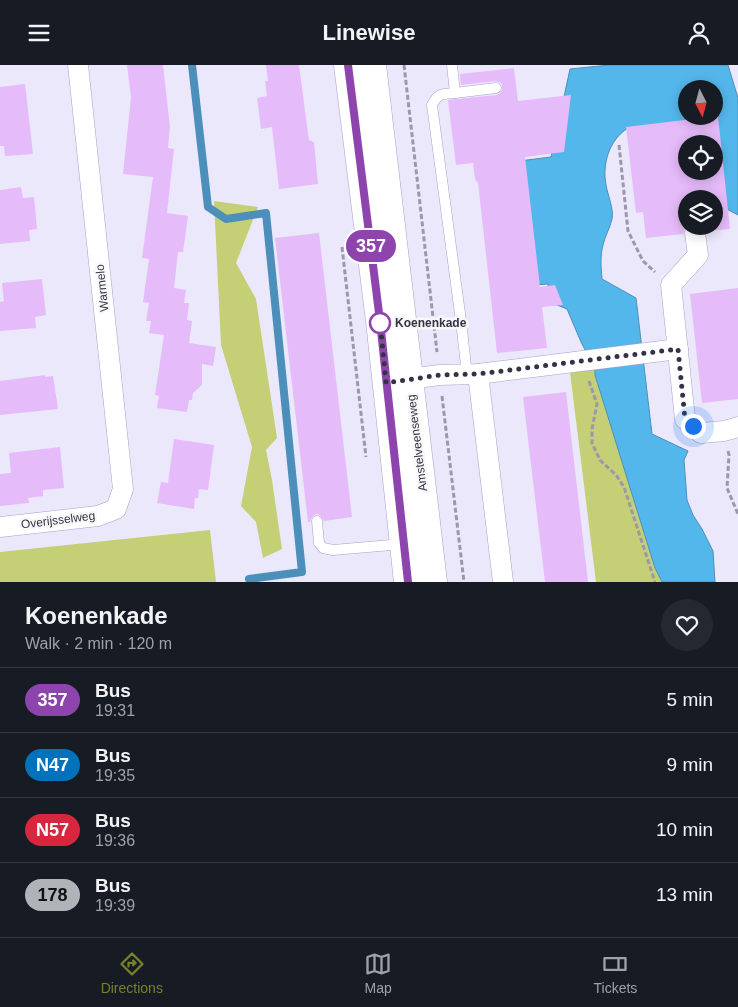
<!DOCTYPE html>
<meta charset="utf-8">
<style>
body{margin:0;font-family:Helvetica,sans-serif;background:#242831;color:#f1f3f6;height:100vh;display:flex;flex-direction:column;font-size:19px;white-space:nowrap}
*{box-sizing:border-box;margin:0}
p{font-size:16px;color:#9ea1a6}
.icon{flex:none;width:28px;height:28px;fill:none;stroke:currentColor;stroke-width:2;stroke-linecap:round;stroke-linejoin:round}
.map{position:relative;height:517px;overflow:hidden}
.panel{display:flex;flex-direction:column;background:#171b24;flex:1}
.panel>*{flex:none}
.badge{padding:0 10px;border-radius:16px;font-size:18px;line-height:32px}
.needle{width:32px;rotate:174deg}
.tools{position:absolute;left:678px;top:15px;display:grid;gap:10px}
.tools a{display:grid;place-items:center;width:45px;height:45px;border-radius:50%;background:#171b24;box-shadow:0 2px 12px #0003;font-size:25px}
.you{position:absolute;width:25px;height:25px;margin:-12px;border:4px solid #fff;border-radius:50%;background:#1a73e8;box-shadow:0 0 0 8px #1a73e833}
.map>.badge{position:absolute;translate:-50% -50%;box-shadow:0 0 0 2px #fff}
.round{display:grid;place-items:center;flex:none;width:52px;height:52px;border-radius:26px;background:#242831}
.headline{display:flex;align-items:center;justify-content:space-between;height:85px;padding:0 25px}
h1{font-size:24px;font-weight:600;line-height:38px}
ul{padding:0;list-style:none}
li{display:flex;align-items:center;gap:15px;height:65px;padding:0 25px;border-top:1px solid #363941}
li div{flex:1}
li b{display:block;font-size:19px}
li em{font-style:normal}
li .badge{min-width:55px;font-weight:700;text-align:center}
header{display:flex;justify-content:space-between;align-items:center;height:65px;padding:0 25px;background:#171b24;font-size:22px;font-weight:600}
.tab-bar{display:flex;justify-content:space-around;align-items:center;height:70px;border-top:1px solid #363941;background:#171b24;font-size:14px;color:#9ea1a6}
.tab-bar a{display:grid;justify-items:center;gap:2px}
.tab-bar .on{color:#77802c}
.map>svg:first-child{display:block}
</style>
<header><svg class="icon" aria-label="menu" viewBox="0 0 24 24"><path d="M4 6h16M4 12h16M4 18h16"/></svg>Linewise<svg class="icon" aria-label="person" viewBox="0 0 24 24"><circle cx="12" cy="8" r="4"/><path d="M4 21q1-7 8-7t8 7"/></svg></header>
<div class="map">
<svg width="738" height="517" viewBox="0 0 738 517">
<rect width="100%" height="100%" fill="#ece8fb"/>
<g fill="#c4cf76">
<polygon points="214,136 258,142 236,198 256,234 277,373 266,385 272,415 282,484 263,493 256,457 241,441 252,382 221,280"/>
<polygon points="595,304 655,503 662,517 596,517 570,307"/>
<polygon points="210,465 216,517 0,517 0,487"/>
</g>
<path fill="#54b7ec" stroke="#4b8fba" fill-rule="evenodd" d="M609 0H728L738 33V150L721 141 714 93V79L628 63C609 75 602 99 606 120 608 131 614 144 612 154 610 163 605 171 603 180 600 191 601 202 602 214L636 233 652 369 688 386 684 395 687 435 693 450 702 464 713 486 715 517H662L655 503 595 310V304L581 277 567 244 552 238 548 219 533 220 519 96 551 92 570 4ZM686 24H714V51H686Z"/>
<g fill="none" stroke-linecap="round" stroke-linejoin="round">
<polyline stroke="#4b8fba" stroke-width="8" points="192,0 208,142 226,154 266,148 302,507 249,514 250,517"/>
</g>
<g fill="#e5bbf9" fill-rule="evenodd">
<polygon points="127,0 163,0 170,62 168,83 174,84 167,148 188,151 183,187 178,187 174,223 186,225 184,238 189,238 187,255 192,256 189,278 216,282 213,301 202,299 202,320 193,328 192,335 189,335 187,347 157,343 159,331 155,330 164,270 149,268 151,256 146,256 149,238 143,237 149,194 142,193 153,112 123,109 131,32"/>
<polygon points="266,0 299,0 309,76 311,75 312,77 314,77 318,119 279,124 272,62 261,64 257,33 267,31 265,16 268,16"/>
<polygon points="514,3 518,36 571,30 564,87 525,92 540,222 555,220 563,240 542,242 547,283 497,288 478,118 475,114 473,98 456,100 448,35 497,30 500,28 502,25 502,19 499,17 496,16 461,20 460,9"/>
<polygon points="25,19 33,89 5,91 4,81 0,81 0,22"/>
<path d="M718 51 730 164 707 166 705 161H714V134H686V160L684 164 683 169 646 173 643 147 636 148 626 62ZM686 79H714V106H686Z"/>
<polygon points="21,122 23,133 34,132 37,164 29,165 30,176 0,179 0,125"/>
<polygon points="319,168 352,452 324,456 320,450 316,449 313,451 311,454 310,457 308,457 275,173"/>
<polygon points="42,214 46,250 35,252 36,263 0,266 0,237 4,236 2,218"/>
<polygon points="738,223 738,334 702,338 690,229"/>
<polygon points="45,310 45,312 53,311 58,344 0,350 0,316"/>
<polygon points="566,327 588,517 545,517 523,332"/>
<polygon points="174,374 214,380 208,425 199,424 198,433 195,433 194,444 157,438 161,417 168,418"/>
<polygon points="60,382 64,423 43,425 43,431 28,433 29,438 0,441 0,409 11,408 9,388"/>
</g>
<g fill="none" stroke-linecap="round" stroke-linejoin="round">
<g stroke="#a89ecb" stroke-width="11">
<g id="lane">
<path d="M452 0 455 28C442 29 438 28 432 40L461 256 467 310"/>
<polyline points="455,28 496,23"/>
<polyline points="317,456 319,478 323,483 333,485 403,479"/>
</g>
</g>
<g stroke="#a89ecb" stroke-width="21">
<g id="street">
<polyline points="695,168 698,190 671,220 685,354 701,368 724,366 738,362"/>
<polyline points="478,309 503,517"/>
<polyline points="397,316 439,310 478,309 678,284"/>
<polyline points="0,462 98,451 116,444 123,424 78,0"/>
</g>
</g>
<g stroke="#a89ecb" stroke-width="29">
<g id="secondary">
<polyline points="348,0 380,256 408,517"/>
<polyline points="372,0 433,517"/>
</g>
</g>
<g stroke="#9c98ab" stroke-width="3" stroke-dasharray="5 2.5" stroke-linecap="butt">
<polyline points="404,0 437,287"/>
<polyline points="619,80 628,166 643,196 655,207"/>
<polyline points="342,182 366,392"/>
<polyline points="589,316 597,339 592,364 592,378 600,395 616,410 624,422 655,517"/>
<polyline points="442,331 464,517"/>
<polyline points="728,386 729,390 727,423 738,449"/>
</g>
<use href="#lane" stroke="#fff" stroke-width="10"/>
<use href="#street" stroke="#fff" stroke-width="20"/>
<use href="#secondary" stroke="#fff" stroke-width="28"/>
</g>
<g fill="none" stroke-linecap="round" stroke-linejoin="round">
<g stroke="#fff" stroke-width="11">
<polyline id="line" points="348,0 380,256 408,517"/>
</g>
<use href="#line" stroke="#8e44ad" stroke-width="8"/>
<polyline stroke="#363245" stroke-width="5" stroke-dasharray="0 9" points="380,258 380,256 386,318 440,310 478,309 678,284 685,354 693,361"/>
</g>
<circle fill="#fff" stroke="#8e44ad" stroke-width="2.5" cx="380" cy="258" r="10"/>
<g text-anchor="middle" stroke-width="5" stroke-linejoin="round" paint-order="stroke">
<g font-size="12" fill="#363245" stroke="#f8f8f8">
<text transform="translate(102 223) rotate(-96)" y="4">Warmelo</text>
<text transform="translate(417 378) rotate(-97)" y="4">Amstelveenseweg</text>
<text transform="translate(58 455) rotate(-7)" y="4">Overijsselweg</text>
</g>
<g font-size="12" font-weight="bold" fill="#363245" stroke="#f8f8f8" text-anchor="start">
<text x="395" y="262">Koenenkade</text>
</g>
</g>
</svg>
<div class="tools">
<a><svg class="needle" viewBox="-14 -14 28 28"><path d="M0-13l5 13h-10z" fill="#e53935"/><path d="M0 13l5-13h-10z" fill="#9ea1a6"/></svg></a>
<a><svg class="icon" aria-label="locate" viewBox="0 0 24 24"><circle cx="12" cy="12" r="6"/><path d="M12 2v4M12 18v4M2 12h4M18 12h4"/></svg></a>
<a><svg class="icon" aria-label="layers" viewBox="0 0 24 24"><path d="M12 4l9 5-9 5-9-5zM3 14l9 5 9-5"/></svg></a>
</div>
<div class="you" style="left:693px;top:361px"></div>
<b class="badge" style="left:371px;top:181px;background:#8e44ad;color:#fff">357</b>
</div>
<section class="panel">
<div class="headline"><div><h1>Koenenkade</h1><p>Walk · 2 min · 120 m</p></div><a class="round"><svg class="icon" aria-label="heart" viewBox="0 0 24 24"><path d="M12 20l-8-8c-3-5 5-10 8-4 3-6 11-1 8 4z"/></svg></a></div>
<ul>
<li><span class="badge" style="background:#8e44ad;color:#fff">357</span><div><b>Bus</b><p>19:31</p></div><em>5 min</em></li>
<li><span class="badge" style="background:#0072bc;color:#fff">N47</span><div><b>Bus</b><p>19:35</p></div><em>9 min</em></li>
<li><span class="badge" style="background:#d7263d;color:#fff">N57</span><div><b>Bus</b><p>19:36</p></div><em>10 min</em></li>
<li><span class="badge" style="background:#afb4b9;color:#111">178</span><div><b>Bus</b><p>19:39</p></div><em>13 min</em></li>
</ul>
</section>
<nav class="tab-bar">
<a class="on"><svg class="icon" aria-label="directions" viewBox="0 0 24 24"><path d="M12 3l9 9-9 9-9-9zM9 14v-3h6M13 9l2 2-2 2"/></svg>Directions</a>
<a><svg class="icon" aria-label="map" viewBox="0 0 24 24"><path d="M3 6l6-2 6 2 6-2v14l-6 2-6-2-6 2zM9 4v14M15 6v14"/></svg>Map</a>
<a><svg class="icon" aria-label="tickets" viewBox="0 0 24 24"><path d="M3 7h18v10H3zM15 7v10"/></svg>Tickets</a>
</nav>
